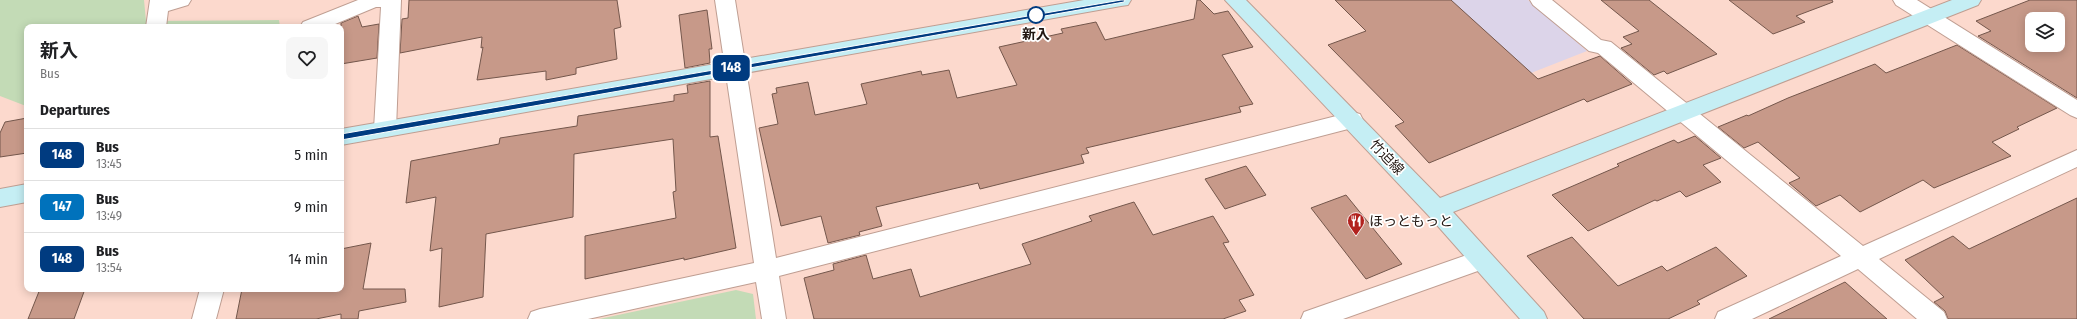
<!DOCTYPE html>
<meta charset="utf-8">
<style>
body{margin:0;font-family:"Fira Sans Condensed","Noto Sans JP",sans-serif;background:#f6f6f6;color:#202124;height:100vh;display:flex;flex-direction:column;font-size:15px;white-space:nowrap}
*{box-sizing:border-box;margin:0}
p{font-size:13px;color:#757577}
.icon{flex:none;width:22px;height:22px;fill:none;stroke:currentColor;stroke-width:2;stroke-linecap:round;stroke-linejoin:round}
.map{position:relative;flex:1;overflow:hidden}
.sheet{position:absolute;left:24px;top:24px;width:320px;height:268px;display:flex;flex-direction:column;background:#fff;border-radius:8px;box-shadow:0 2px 10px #0003}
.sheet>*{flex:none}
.badge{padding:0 8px;border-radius:6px;font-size:14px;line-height:26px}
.buttons{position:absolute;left:2025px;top:12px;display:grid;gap:8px}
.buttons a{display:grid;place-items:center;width:40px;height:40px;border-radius:8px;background:#fff;box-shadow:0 2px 10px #0003;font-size:20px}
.map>.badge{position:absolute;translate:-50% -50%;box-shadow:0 0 0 2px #fff}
h2{padding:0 16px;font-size:15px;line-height:36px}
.round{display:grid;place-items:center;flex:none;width:42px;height:42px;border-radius:8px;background:#f6f6f6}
.summary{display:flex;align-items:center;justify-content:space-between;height:68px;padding:0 16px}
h1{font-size:19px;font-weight:700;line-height:30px}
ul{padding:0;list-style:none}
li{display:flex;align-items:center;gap:12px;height:52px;padding:0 16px;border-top:1px solid #e0e0e0}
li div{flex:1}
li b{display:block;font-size:15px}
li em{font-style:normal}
li .badge{min-width:44px;font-weight:700;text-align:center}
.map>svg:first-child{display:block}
</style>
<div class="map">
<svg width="2077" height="319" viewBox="0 0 2077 319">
<rect width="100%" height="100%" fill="#fcd9cd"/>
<polygon fill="#dcd4e9" points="1380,0 1528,0 1587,51 1478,94"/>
<g fill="#c3dbb6">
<polygon points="0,0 144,0 146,21 279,20 280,27 27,27 26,106 0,96"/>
<polygon points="736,290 753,294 756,319 599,319"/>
</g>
<g fill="#c79989" stroke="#74574c" fill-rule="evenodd">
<polygon points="409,0 617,0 621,27 614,29 617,59 576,68 576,74 546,80 546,71 477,80 483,47 481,48 482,37 400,53 402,19 408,18"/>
<polygon points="1197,0 1200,0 1214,14 1228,11 1253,47 1222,55 1253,104 1239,107 1241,112 1086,148 1089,153 1081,155 1084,163 980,189 978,183 876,207 882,226 859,232 860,235 828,243 821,216 781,226 759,128 778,124 772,94 777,93 776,88 808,82 815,115 867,104 861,84 921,71 922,75 949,70 957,98 1017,85 999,47 1063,33 1061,29 1096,22 1105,40 1194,19"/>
<polygon points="1335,0 1451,0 1538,79 1600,56 1632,84 1587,102 1584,99 1429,163 1395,126 1404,122 1328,45 1366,31"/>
<polygon points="1601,0 1649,0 1717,54 1667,74 1664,71 1654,75 1621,48 1632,44 1623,37 1639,31"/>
<polygon points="1729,0 1832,0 1833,2 1796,16 1805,22 1773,34"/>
<path d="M2030 0H2077V98L1978 36 1991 31 1976 21ZM2032 19H2058V45H2032Z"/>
<polygon points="707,10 712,49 709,49 710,63 685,68 679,15"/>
<polygon points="358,16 362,27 379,24 377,58 341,64 341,23"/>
<polygon points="1957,45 2057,108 2017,127 2019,129 1992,142 2011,156 1934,188 1923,180 1860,212 1840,195 1816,206 1789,183 1800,178 1758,142 1744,148 1718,127 1747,115 1748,116 1788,98 1875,64 1886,73"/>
<polygon points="710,81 710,137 718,136 736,248 684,260 684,258 585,279 585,236 676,218 673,192 676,191 673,139 574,154 573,217 486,234 483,297 439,307 442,248 430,251 436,197 406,203 411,161 499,144 500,138 577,126 578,116 674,101 674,95 688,93 687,85"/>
<polygon points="27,118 27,153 0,157 0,133 5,122"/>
<polygon points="1695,136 1721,158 1703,165 1721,182 1686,197 1680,191 1657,201 1655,200 1588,231 1552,195 1619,166 1617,164 1674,140 1678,143"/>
<polygon points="1246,166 1266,195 1225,209 1205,179"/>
<polygon points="1346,195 1402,264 1366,279 1311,208"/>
<polygon points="2077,198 2077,319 1948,319 1945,311 1934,302 1944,297 1905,260 1953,236 1969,249"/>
<polygon points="1134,202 1153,235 1213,216 1229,242 1223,243 1254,295 1239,300 1246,311 1223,319 814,319 804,278 834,270 833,264 866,255 873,279 911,269 920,297 1031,264 1022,244 1092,221 1089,216"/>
<polygon points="1572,237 1618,286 1662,266 1667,271 1716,247 1747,276 1697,301 1700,304 1668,319 1584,319 1527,256"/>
<polygon points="371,243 363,289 405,289 406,302 359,311 358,319 341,319 341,314 316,319 236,319 242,289 341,289 341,249"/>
<polygon points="1845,282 1887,319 1769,319"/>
<polygon points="40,289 85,289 74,319 28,319"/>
</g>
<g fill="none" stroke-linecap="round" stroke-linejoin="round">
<g stroke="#bf9e92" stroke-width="2">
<g id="street">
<polygon points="150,0 191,0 188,5 168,11 166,27 146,27"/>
<polygon points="358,0 401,0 396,129 393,135 385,137 377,135 374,129 381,7 376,7 328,27 300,27 303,22"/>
<polygon points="715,0 735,0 776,258 1352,112 1360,114 1363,120 1360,126 1352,128 779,276 786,319 762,319 756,282 588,319 528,319 531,312 540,309 754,263"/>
<polygon points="1530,0 1552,0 1601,40 1611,42 1863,246 2077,150 2077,167 1879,259 1944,312 1947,319 1917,319 1858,269 1752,319 1715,319 1718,312 1841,256 1598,53 1589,51 1533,5"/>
<polygon points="1893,0 1917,0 2077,100 2077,118 2070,115 1896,5"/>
<polygon points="1481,250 1489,253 1493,260 1489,267 1343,319 1301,319 1304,312"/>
<polygon points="200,289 224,289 216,319 192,319"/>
</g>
</g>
<g stroke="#bf9e92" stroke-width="2">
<g id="secondary">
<polygon points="1084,0 1131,0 1128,5 1121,6 341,145 341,129"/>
<polygon points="1225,0 1246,0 1440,198 1952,0 1981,0 1978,5 1453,212 1544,312 1547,319 1520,319 1428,215"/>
<polygon points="27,184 27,202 0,207 0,189"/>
</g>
</g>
<use href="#street" fill="#fff" fill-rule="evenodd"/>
<use href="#secondary" fill="#c5eef4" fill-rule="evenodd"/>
</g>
<polygon fill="#003b80" stroke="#fff" points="1121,0 1125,0 1124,2 341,140 337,137 341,134"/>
<defs>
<g id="restaurant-pin" transform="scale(0.9)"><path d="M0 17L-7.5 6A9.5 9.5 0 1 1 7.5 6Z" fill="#b2221e" stroke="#fff"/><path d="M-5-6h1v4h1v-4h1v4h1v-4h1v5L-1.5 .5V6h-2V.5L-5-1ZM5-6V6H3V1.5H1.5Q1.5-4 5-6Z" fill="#fff"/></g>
</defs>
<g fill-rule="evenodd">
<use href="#restaurant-pin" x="1356" y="221"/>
</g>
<circle fill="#fff" stroke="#003b80" stroke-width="2" cx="1036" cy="15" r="8"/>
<g text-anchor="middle" stroke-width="3.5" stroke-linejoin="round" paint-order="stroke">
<g font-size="14" font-weight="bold" fill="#201510" stroke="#fff">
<text x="1036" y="39">新入</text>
</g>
<g font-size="14" fill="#201510" stroke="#fff">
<text transform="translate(1387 157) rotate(46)" y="5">竹迫線</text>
</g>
<g font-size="14" fill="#201510" stroke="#fff" text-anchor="start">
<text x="1369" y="226">ほっともっと</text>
</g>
</g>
</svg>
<div class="buttons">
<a><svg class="icon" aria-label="layers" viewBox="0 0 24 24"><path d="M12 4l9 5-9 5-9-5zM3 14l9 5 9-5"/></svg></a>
</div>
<b class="badge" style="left:731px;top:68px;background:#003b80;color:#fff">148</b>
<section class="sheet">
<div class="summary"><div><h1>新入</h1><p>Bus</p></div><a class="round"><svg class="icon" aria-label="heart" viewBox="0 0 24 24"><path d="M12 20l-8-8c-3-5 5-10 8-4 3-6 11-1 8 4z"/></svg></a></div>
<h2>Departures</h2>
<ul>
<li><span class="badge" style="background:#003b80;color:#fff">148</span><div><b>Bus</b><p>13:45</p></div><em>5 min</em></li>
<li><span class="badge" style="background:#0072bc;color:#fff">147</span><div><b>Bus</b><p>13:49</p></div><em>9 min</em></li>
<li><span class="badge" style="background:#003b80;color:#fff">148</span><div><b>Bus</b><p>13:54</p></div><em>14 min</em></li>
</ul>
</section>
</div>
